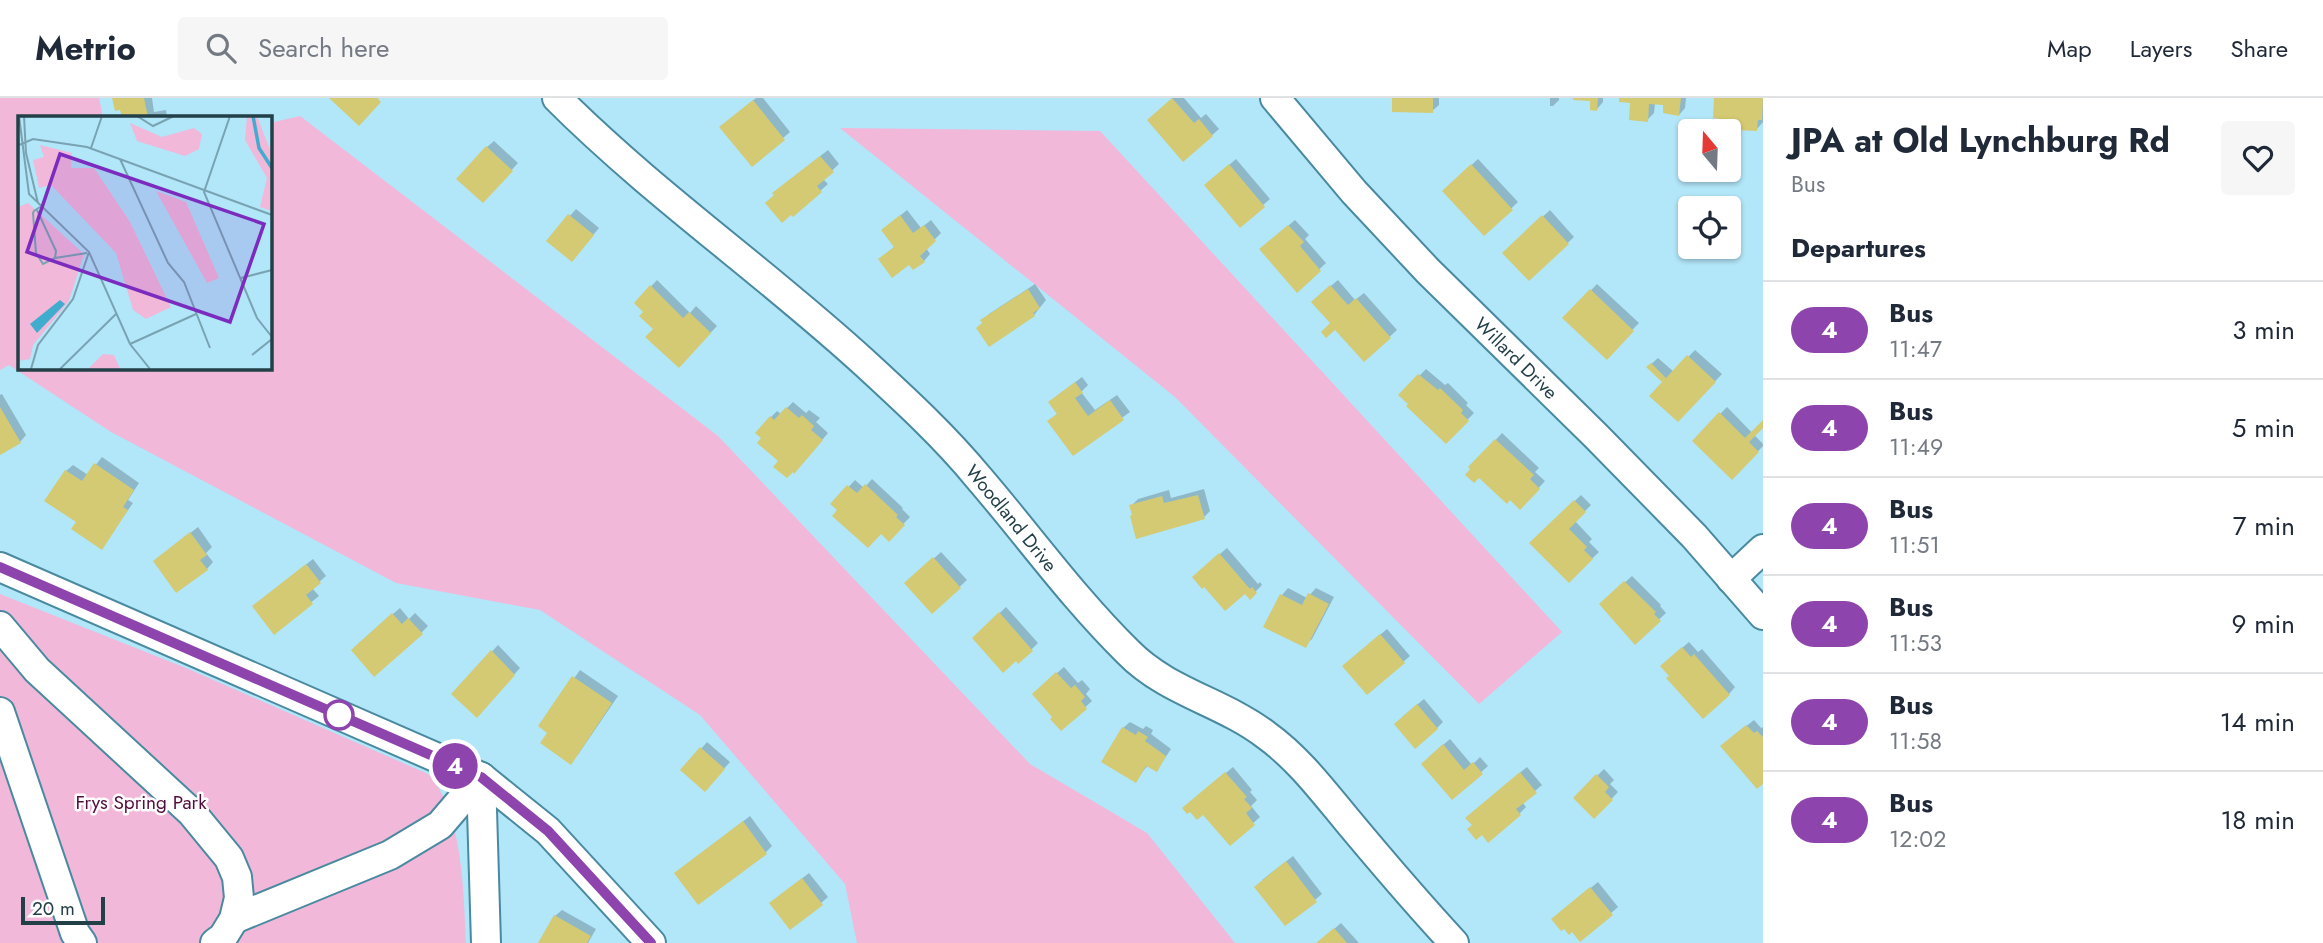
<!DOCTYPE html>
<style>
body{margin:0;font-family:Jost,sans-serif;background:#f6f6f7;color:#1f2937;height:100vh;display:flex;flex-direction:column;font-size:26px;white-space:nowrap}
*{box-sizing:border-box;margin:0}
p{font-size:23px;color:#747a83}
.icon{flex:none;width:38px;height:38px;fill:none;stroke:currentColor;stroke-width:2;stroke-linecap:round;stroke-linejoin:round}
.map{position:relative;flex:1;overflow:hidden}
.drawer{display:flex;flex-direction:column;background:#fff;width:560px}
.drawer>*{flex:none}
.badge{padding:0 14px;border-radius:23px;font-size:24px;line-height:46px}
.needle{width:46px;rotate:341deg}
.buttons{position:absolute;left:1678px;top:21px;display:grid;gap:14px}
.buttons a{display:grid;place-items:center;width:63px;height:63px;border-radius:7px;background:#fff;box-shadow:0 2px 5px #0004;font-size:35px}
.scale{position:absolute;left:21px;bottom:18px;width:84px;box-sizing:border-box;padding-left:7px;border:4px solid #233f48;border-top:0;font-size:19px;line-height:24px;white-space:nowrap;color:#233f48;-webkit-text-stroke:5px #fdfdfd;paint-order:stroke}
.map>.badge{position:absolute;translate:-50% -50%;box-shadow:0 0 0 4px #fff}
h2{padding:0 28px;font-size:26px;line-height:63px}
.round{display:grid;place-items:center;flex:none;width:74px;height:74px;border-radius:7px;background:#f6f6f7}
.summary{display:flex;align-items:center;justify-content:space-between;height:119px;padding:0 28px}
h1{font-size:33px;font-weight:700;line-height:52px}
ul{padding:0;list-style:none}
li{display:flex;align-items:center;gap:21px;height:98px;padding:0 28px;border-top:2px solid #e0e1e3}
li div{flex:1}
li b{display:block;font-size:26px}
li em{font-style:normal}
li .badge{min-width:77px;font-weight:700;text-align:center}
header{display:flex;align-items:center;gap:42px;box-sizing:border-box;height:98px;padding:0 35px;background:#fff;border-bottom:2px solid #e0e1e3}
header strong{font-size:33px}
nav{display:flex;gap:38px;margin-inline-start:auto;font-size:24px}
.search{width:490px;height:63px;background:#f6f6f7;display:flex;align-items:center;gap:18px;box-sizing:border-box;padding:0 24px;border-radius:7px;color:#747a83;font-size:26px}
main{display:flex;flex:1;min-height:0}
.map>svg:first-child{display:block}
</style>
<header>
<strong>Metrio</strong>
<div class="search"><svg class="icon" aria-label="search" viewBox="0 0 24 24"><circle cx="10" cy="10" r="6"/><path d="M15 15l6 6"/></svg>Search here</div>
<nav><a>Map</a><a>Layers</a><a>Share</a></nav>
</header>
<main>
<div class="map">
<svg width="1763" height="845" viewBox="0 0 1763 845">
<rect width="100%" height="100%" fill="#b2e6f9"/>
<g fill="#f1b8da">
<polygon points="0,0 99,0 103,19 19,19 19,270 270,270 270,25 300,18 718,338 1030,666 1147,735 1235,845 857,845 845,786 700,617 540,512 396,485 111,334 9,267 0,272"/>
<polygon points="840,30 1100,33 1562,534 1479,606 1175,299"/>
<path d="M0 496 186 570 428 676C463 712 464 798 466 845H0Z"/>
</g>
<g fill="#0003">
<polygon points="114,0 152,0 154,14 166,12 167,19 123,19 122,10"/>
<polygon points="756,0 763,0 790,34 752,67 728,23"/>
<polygon points="1173,0 1184,0 1201,20 1206,16 1219,31 1184,62 1156,15"/>
<polygon points="1394,0 1439,0 1439,7 1432,13"/>
<polygon points="1550,0 1559,0 1559,2 1553,8 1550,8"/>
<polygon points="1568,0 1603,0 1603,4 1597,11 1592,1"/>
<polygon points="1621,0 1686,0 1685,10 1679,17 1665,6 1655,5 1654,15 1647,22 1632,3"/>
<polygon points="1715,0 1763,0 1763,24 1757,31 1738,25"/>
<polygon points="494,43 518,65 490,96 487,49"/>
<polygon points="828,52 839,66 823,81 828,86 793,117 781,89"/>
<polygon points="1236,61 1270,101 1240,127 1213,81"/>
<polygon points="1478,61 1518,104 1484,136 1444,93"/>
<polygon points="576,111 599,130 578,155 549,142"/>
<polygon points="907,112 921,130 931,122 941,135 926,150 930,156 924,163 910,165 880,161 895,148 890,126"/>
<polygon points="1550,112 1574,139 1529,181 1504,155"/>
<polygon points="1295,122 1309,137 1305,141 1326,165 1297,192 1268,145"/>
<polygon points="657,182 690,215 696,208 717,228 679,268 645,214 636,205"/>
<polygon points="1338,182 1355,202 1364,195 1397,232 1364,262 1320,197"/>
<polygon points="1035,186 1046,202 1034,217 983,224 989,216"/>
<polygon points="1597,186 1639,225 1606,259 1565,220"/>
<polygon points="1695,252 1722,276 1678,322 1664,284 1648,269 1658,260 1674,274"/>
<polygon points="1426,271 1445,287 1448,285 1468,305 1466,307 1474,315 1446,344 1401,297"/>
<polygon points="1082,279 1088,287 1081,294 1095,312 1117,297 1130,314 1073,355 1049,323 1058,315 1057,298"/>
<polygon points="2,296 26,337 20,344 0,355 0,297"/>
<polygon points="793,304 806,315 809,312 820,320 816,324 828,335 801,367 780,363 771,319 777,313 781,316"/>
<polygon points="1727,309 1763,346 1763,348 1732,380 1694,343"/>
<polygon points="1502,335 1539,370 1535,374 1545,383 1520,410 1471,369"/>
<polygon points="102,359 139,385 128,402 133,405 102,449 78,424 66,373 73,367 88,377"/>
<polygon points="872,381 903,410 902,411 910,419 889,441 881,434 833,406 855,382 864,390"/>
<polygon points="1204,391 1210,413 1204,419 1134,416 1131,408 1138,401 1169,392 1171,400"/>
<polygon points="1581,397 1591,407 1575,423 1592,441 1589,444 1599,454 1569,483 1532,445"/>
<polygon points="198,429 212,449 206,455 213,464 207,471 155,463"/>
<polygon points="1227,450 1258,486 1260,484 1262,487 1250,499 1245,493 1200,473"/>
<polygon points="941,454 967,482 932,514 913,479"/>
<polygon points="313,461 326,478 312,490 319,498 274,534 261,502"/>
<polygon points="1632,478 1661,507 1660,508 1666,515 1635,544 1601,506"/>
<polygon points="1288,490 1307,500 1316,490 1334,499 1312,541 1305,547 1282,497"/>
<polygon points="1006,509 1038,545 1019,564 974,540"/>
<polygon points="400,510 409,521 415,515 428,528 421,535 359,545"/>
<polygon points="1387,531 1410,558 1403,564 1350,562"/>
<polygon points="1689,544 1698,554 1702,551 1735,589 1729,596 1671,578 1669,561"/>
<polygon points="498,547 520,570 483,611 453,596"/>
<polygon points="1064,569 1078,585 1082,582 1090,591 1086,596 1092,603 1061,631 1041,589"/>
<polygon points="580,572 618,598 577,658 540,628"/>
<polygon points="1424,601 1443,624 1437,630 1402,619"/>
<polygon points="1754,622 1761,630 1763,629 1763,683 1729,642"/>
<polygon points="1130,624 1143,631 1146,628 1153,632 1151,636 1171,651 1157,672 1148,667 1136,682 1123,630"/>
<polygon points="1450,641 1472,667 1480,659 1488,668 1452,700 1429,659"/>
<polygon points="707,644 730,664 711,685 701,651"/>
<polygon points="1233,669 1252,692 1250,694 1257,702 1251,708 1260,719 1230,746 1204,714 1190,711 1191,704"/>
<polygon points="1527,669 1542,687 1522,704 1526,709 1519,716 1482,735 1474,727 1474,713"/>
<polygon points="1604,671 1614,682 1610,686 1618,694 1594,719 1575,700"/>
<polygon points="750,718 772,748 766,754 676,775"/>
<polygon points="1293,758 1322,796 1286,826 1262,782"/>
<polygon points="809,775 828,799 821,805 771,805"/>
<polygon points="1598,784 1618,809 1581,841 1560,815"/>
<polygon points="562,812 596,831 588,845 540,845 555,818"/>
<polygon points="1341,825 1359,845 1318,845"/>
</g>
<g fill="#d4ca73">
<polygon points="112,0 144,0 148,19 122,19 120,12 115,13"/>
<polygon points="329,0 379,0 378,1 381,4 359,28"/>
<polygon points="1172,0 1194,25 1199,21 1213,38 1183,64 1147,22"/>
<polygon points="1392,0 1433,0 1433,15 1392,14"/>
<polygon points="1573,0 1598,0 1597,13 1590,12 1590,3 1573,2"/>
<polygon points="1619,0 1681,0 1679,18 1663,15 1663,7 1649,6 1648,24 1629,22 1630,5 1619,4"/>
<polygon points="1714,0 1763,0 1762,22 1758,22 1757,33 1736,32 1737,27 1718,26 1718,21 1713,20"/>
<polygon points="753,2 785,42 752,69 719,29"/>
<polygon points="486,48 513,73 483,105 456,81"/>
<polygon points="820,58 834,74 817,88 822,94 793,119 791,117 782,125 765,105 774,97 772,95"/>
<polygon points="1229,66 1265,109 1240,130 1204,87"/>
<polygon points="1471,66 1513,112 1484,138 1442,93"/>
<polygon points="568,116 594,137 572,164 546,143"/>
<polygon points="900,117 913,135 924,127 936,143 920,158 925,164 913,172 909,167 892,180 878,161 894,149 881,132"/>
<polygon points="1542,117 1569,146 1529,183 1502,155"/>
<polygon points="1288,127 1304,144 1300,148 1321,173 1297,195 1259,151"/>
<polygon points="650,187 683,220 689,214 711,235 679,270 645,239 653,231 639,218 643,214 634,205"/>
<polygon points="1330,187 1348,207 1356,200 1391,240 1364,264 1335,232 1326,240 1321,234 1330,225 1311,204"/>
<polygon points="1028,191 1040,210 1033,215 1035,218 989,249 976,230 982,225 980,222"/>
<polygon points="1590,191 1634,233 1607,262 1562,220"/>
<polygon points="1687,257 1716,284 1678,324 1649,298 1662,284 1646,269 1651,265 1666,280"/>
<polygon points="1418,276 1438,292 1440,290 1463,312 1461,315 1469,323 1446,346 1406,308 1408,306 1398,297"/>
<polygon points="1075,284 1083,295 1075,300 1088,318 1110,302 1124,322 1073,358 1047,323 1057,316 1048,304"/>
<polygon points="0,309 21,345 0,357"/>
<polygon points="786,309 799,320 802,317 814,328 811,332 823,342 794,376 793,374 787,380 773,369 778,363 757,345 761,340 755,335 770,318 774,322"/>
<polygon points="1719,314 1745,340 1763,322 1763,330 1749,344 1759,354 1732,382 1692,343"/>
<polygon points="1495,341 1534,377 1530,381 1540,391 1520,412 1510,402 1507,406 1479,380 1474,385 1465,377 1470,371 1468,369"/>
<polygon points="94,365 134,392 123,409 128,412 102,452 71,431 76,424 44,403 65,372 82,383"/>
<polygon points="865,386 898,417 896,419 905,427 889,444 881,436 868,450 832,418 837,412 830,406 847,387 857,395"/>
<polygon points="1198,397 1205,421 1136,441 1130,418 1132,417 1129,407 1162,398 1164,405"/>
<polygon points="1574,402 1586,414 1569,431 1587,449 1584,452 1593,461 1569,485 1529,445"/>
<polygon points="190,434 207,457 200,462 208,472 176,495 153,463"/>
<polygon points="1219,455 1250,491 1252,489 1257,495 1250,502 1245,496 1225,513 1204,489 1202,491 1192,479"/>
<polygon points="933,459 961,490 932,516 904,485"/>
<polygon points="306,466 321,485 306,497 313,506 274,537 252,508"/>
<polygon points="1624,483 1656,514 1654,516 1661,523 1635,547 1599,506"/>
<polygon points="1308,495 1329,506 1306,550 1263,529 1280,496 1302,507"/>
<polygon points="999,514 1033,553 1018,566 1016,563 1003,575 972,540"/>
<polygon points="392,515 402,526 408,520 423,536 374,579 351,552"/>
<polygon points="1380,536 1405,565 1367,597 1342,568"/>
<polygon points="1682,549 1691,559 1694,556 1730,597 1703,621 1666,580 1669,578 1660,568"/>
<polygon points="491,552 515,577 477,620 451,596"/>
<polygon points="1056,574 1071,590 1075,587 1085,599 1081,603 1087,611 1061,633 1050,621 1052,619 1032,596"/>
<polygon points="572,578 612,605 571,667 540,645 547,635 538,628"/>
<polygon points="1417,606 1438,631 1415,651 1394,626"/>
<polygon points="1746,627 1754,635 1757,633 1763,639 1763,686 1757,691 1720,648"/>
<polygon points="1122,629 1136,637 1138,633 1148,639 1145,643 1166,658 1157,674 1146,668 1136,685 1101,664"/>
<polygon points="1443,646 1464,672 1473,664 1483,676 1452,702 1421,666"/>
<polygon points="700,649 725,671 705,694 680,672"/>
<polygon points="1225,674 1247,699 1244,701 1252,710 1246,715 1255,727 1230,748 1203,717 1197,722 1190,714 1187,716 1182,710"/>
<polygon points="1520,674 1537,695 1516,711 1521,717 1488,745 1482,737 1476,742 1467,731 1472,727 1465,720"/>
<polygon points="1596,676 1609,689 1605,694 1613,702 1594,721 1573,700"/>
<polygon points="743,723 767,756 698,807 674,775"/>
<polygon points="1286,763 1317,804 1285,828 1254,789"/>
<polygon points="802,780 823,807 790,832 769,805"/>
<polygon points="1590,789 1613,817 1580,844 1572,834 1569,837 1564,831 1561,833 1551,821"/>
<polygon points="554,817 591,838 587,845 538,845"/>
<polygon points="1334,830 1347,845 1316,845"/>
</g>
<g fill="none" stroke-linecap="round" stroke-linejoin="round">
<g stroke="#4a8aa0" stroke-width="32">
<g id="minor">
<path id="s1" d="M557 0C654 97 767 175 868 268 906 303 945 339 978 379 1028 437 1073 500 1128 554 1167 594 1223 604 1266 637 1298 660 1322 692 1347 722 1382 764 1417 805 1454 845"/>
<path id="s2" d="M1275 0 1354 94 1428 173 1596 338 1694 438 1763 517"/>
<polyline points="0,469 481,679 548,733 651,845"/>
<polyline points="1731,481 1763,451"/>
<polyline points="0,528 37,572 192,715 229,760 237,779 239,800 234,821 223,839 215,845"/>
<polyline points="0,614 75,835 82,845"/>
<polyline points="481,679 486,845"/>
<polyline points="234,821 390,757 440,727 481,679"/>
</g>
</g>
<use href="#minor" stroke="#fff" stroke-width="28"/>
</g>
<g fill="none" stroke-linecap="round" stroke-linejoin="round">
<g stroke="#fff" stroke-width="16">
<polyline id="line" points="0,469 481,679 548,733 651,845"/>
</g>
<use href="#line" stroke="#8e44ad" stroke-width="10"/>
</g>
<circle fill="#fff" stroke="#8e44ad" stroke-width="3.5" cx="339" cy="617" r="14"/>
<g text-anchor="middle" stroke-width="5" stroke-linejoin="round" paint-order="stroke">
<g font-size="19" fill="#233f48" stroke="#fdfdfd">
<text dy="7" stroke="none"><textPath href="#s2" startOffset="355">Willard Drive</textPath></text>
<text dy="7" stroke="none"><textPath href="#s1" startOffset="620">Woodland Drive</textPath></text>
</g>
<g font-size="19" fill="#510e3d" stroke="#fdfdfd">
<text x="141" y="711">Frys Spring Park</text>
</g>
</g>
<g transform="translate(18 18)">
<rect width="254" height="254" fill="#b2e6f9"/>
<path d="M229 0H239L254 39V95L242 91 249 62 227 24ZM112 7 144 21 176 12 184 18 181 33 167 40 119 25ZM22 29 54 37 53 52H76L112 106 153 191 128 203 115 194 98 137 33 69 21 72 15 44 26 41ZM138 75 168 86 201 162 189 167ZM10 87 66 138 51 185 15 229 12 243 0 245V91ZM85 238 96 239 102 253H70Z" fill="#f1b8da"/>
<path d="M42 184 47 188 19 217 12 208Z" fill="#40adcf"/>
<path fill="none" stroke="#40adcf" stroke-width="3.5" d="M235 0 241 32 254 52"/>
<path fill="none" stroke="#79a3b2" stroke-width="2" d="M1 0 11 78 71 136 112 228 132 253M6 0 8 37 20 87M119 0 135 10 156 0M212 0 186 76 239 202 254 221M1 29 15 23 69 31 254 99M73 32 84 0M102 43 150 147 166 166 192 232M19 94 38 135 37 142 25 148 18 137 15 97 16 95 22 91M37 142 69 137M223 162 254 154M112 228 178 198M234 239 254 223M13 253 20 229 55 183 71 136M42 253 99 197"/>
<path fill="#7b2cbf" fill-opacity="0.15" stroke="#7b2cbf" stroke-width="3.5" d="M42 38 246 108 212 206 9 136Z"/>
<rect width="254" height="254" fill="none" stroke="#233f48" stroke-width="3.5"/>
</g>
</svg>
<div class="buttons">
<a><svg class="needle" viewBox="-14 -14 28 28"><path d="M0-13l5 13h-10z" fill="#e53935"/><path d="M0 13l5-13h-10z" fill="#747a83"/></svg></a>
<a><svg class="icon" aria-label="locate" viewBox="0 0 24 24"><circle cx="12" cy="12" r="6"/><path d="M12 2v4M12 18v4M2 12h4M18 12h4"/></svg></a>
</div>
<div class="scale">20 m</div>
<b class="badge" style="left:455px;top:668px;background:#8e44ad;color:#fff">4</b>
</div>
<section class="drawer">
<div class="summary"><div><h1>JPA at Old Lynchburg Rd</h1><p>Bus</p></div><a class="round"><svg class="icon" aria-label="heart" viewBox="0 0 24 24"><path d="M12 20l-8-8c-3-5 5-10 8-4 3-6 11-1 8 4z"/></svg></a></div>
<h2>Departures</h2>
<ul>
<li><span class="badge" style="background:#8e44ad;color:#fff">4</span><div><b>Bus</b><p>11:47</p></div><em>3 min</em></li>
<li><span class="badge" style="background:#8e44ad;color:#fff">4</span><div><b>Bus</b><p>11:49</p></div><em>5 min</em></li>
<li><span class="badge" style="background:#8e44ad;color:#fff">4</span><div><b>Bus</b><p>11:51</p></div><em>7 min</em></li>
<li><span class="badge" style="background:#8e44ad;color:#fff">4</span><div><b>Bus</b><p>11:53</p></div><em>9 min</em></li>
<li><span class="badge" style="background:#8e44ad;color:#fff">4</span><div><b>Bus</b><p>11:58</p></div><em>14 min</em></li>
<li><span class="badge" style="background:#8e44ad;color:#fff">4</span><div><b>Bus</b><p>12:02</p></div><em>18 min</em></li>
</ul>
</section>
</main>
